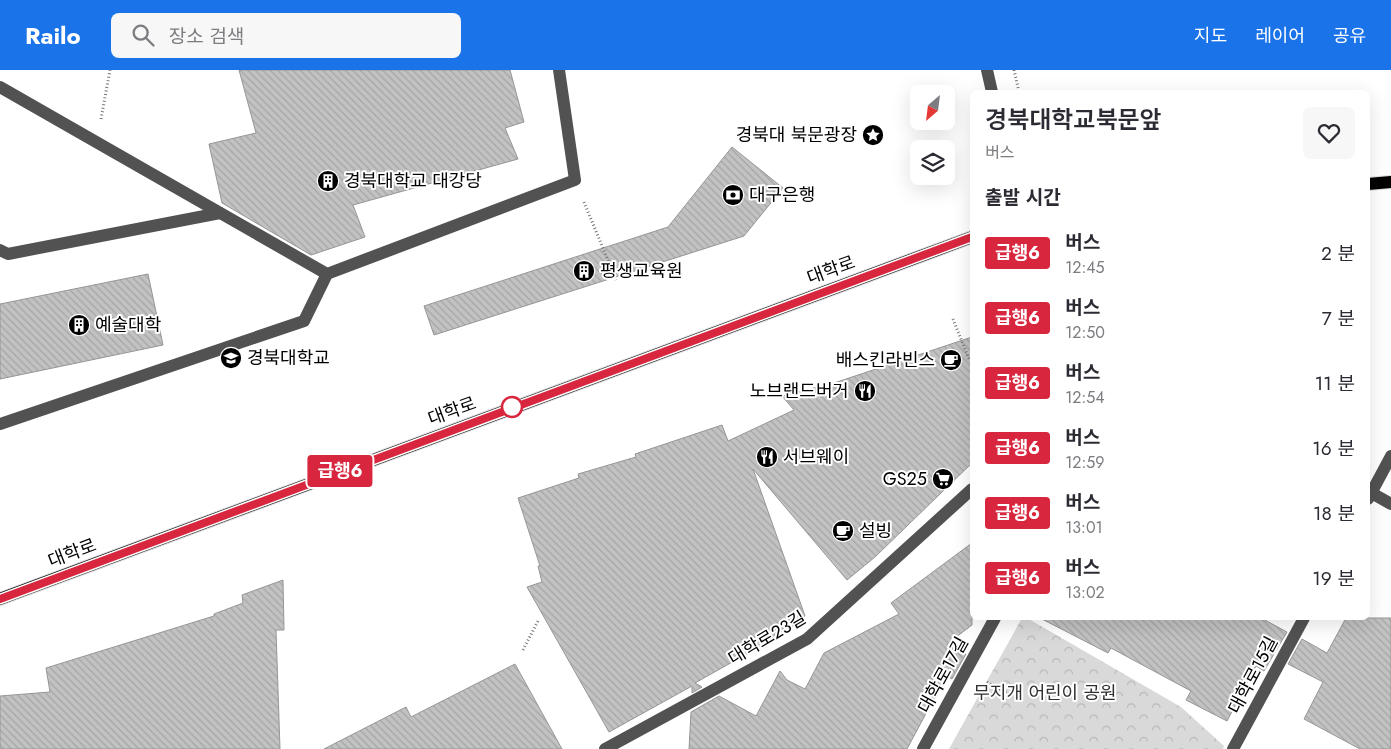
<!DOCTYPE html>
<html lang="ko">
<meta charset="utf-8">
<style>
body{margin:0;font-family:Jost,"Noto Sans KR",sans-serif;background:#f7f7f7;color:#2b2b33;height:100vh;display:flex;flex-direction:column;font-size:19px;white-space:nowrap}
*{box-sizing:border-box;margin:0}
p{font-size:16px;color:#7c7c81}
.icon{flex:none;width:28px;height:28px;fill:none;stroke:currentColor;stroke-width:2;stroke-linecap:round;stroke-linejoin:round}
.map{position:relative;flex:1;overflow:hidden}
.details{position:absolute;left:970px;top:20px;width:400px;height:530px;display:flex;flex-direction:column;background:#fff;border-radius:8px;box-shadow:0 5px 20px #0002}
.details>*{flex:none}
.badge{padding:0 10px;border-radius:4px;font-size:18px;line-height:32px}
.needle{width:32px;rotate:208deg}
.tools{position:absolute;left:910px;top:15px;display:grid;gap:10px}
.tools a{display:grid;place-items:center;width:45px;height:45px;border-radius:8px;background:#fff;box-shadow:0 5px 20px #0002;font-size:25px}
.map>.badge{position:absolute;translate:-50% -50%;box-shadow:0 0 0 2px #fff}
h2{padding:0 15px;font-size:19px;line-height:45px}
.round{display:grid;place-items:center;flex:none;width:52px;height:52px;border-radius:8px;background:#f7f7f7}
.headline{display:flex;align-items:center;justify-content:space-between;height:85px;padding:0 15px}
h1{font-size:24px;font-weight:600;line-height:38px}
ul{padding:0;list-style:none}
li{display:flex;align-items:center;gap:15px;height:65px;padding:0 15px}
li div{flex:1}
li b{display:block;font-size:19px}
li em{font-style:normal}
li .badge{min-width:55px;font-weight:700;text-align:center}
header{display:flex;align-items:center;gap:30px;box-sizing:border-box;height:70px;padding:0 25px;background:#1a73e8;color:#fff}
header strong{font-size:24px}
nav{display:flex;gap:28px;margin-inline-start:auto;font-size:18px}
.search{width:350px;height:45px;background:#f7f7f7;display:flex;align-items:center;gap:12px;box-sizing:border-box;padding:0 18px;border-radius:8px;color:#7c7c81;font-size:19px}
.map>svg:first-child{display:block}
</style>
<header>
<strong>Railo</strong>
<div class="search"><svg class="icon" aria-label="search" viewBox="0 0 24 24"><circle cx="10" cy="10" r="6"/><path d="M15 15l6 6"/></svg>장소 검색</div>
<nav><a>지도</a><a>레이어</a><a>공유</a></nav>
</header>
<div class="map">
<svg width="1391" height="679" viewBox="0 0 1391 679">
<defs>
<pattern id="forest-crowns" width="20" height="18" patternUnits="userSpaceOnUse" patternTransform="scale(1.25)"><rect width="20" height="18" fill="#d9d9d9"/><path d="M2 6a3 3 0 1 1 6 0M12 15a3 3 0 1 1 6 0" fill="none" stroke="#b8b8b8"/></pattern>
<pattern id="building-back-hatch" width="6" height="6" patternUnits="userSpaceOnUse" patternTransform="scale(1.25)"><rect width="6" height="6" fill="#c2c2c2"/><path d="M-1 5l2 2M0 0l6 6M5-1l2 2" fill="none" stroke="#a5a5a5"/></pattern>
</defs>
<rect width="100%" height="100%" fill="#fff"/>
<polygon fill="url(#forest-crowns)" points="1022,548 1027,548 1181,637 1224,676 1223,679 949,679"/>
<g fill="url(#building-back-hatch)" stroke="#969696">
<polygon points="239,0 510,0 524,52 505,58 518,89 353,135 365,167 311,185 222,133 209,74 256,63"/>
<polygon points="732,77 783,118 744,166 434,265 424,236 668,157"/>
<polygon points="148,204 163,275 0,309 0,234"/>
<polygon points="972,267 972,393 875,487 847,510 753,399 805,546 784,563 695,613 702,617 692,623 692,616 609,662 527,517 542,512 538,496 540,496 518,428 579,408 578,404 636,387 635,384 722,355 728,371 794,340 782,326 834,313"/>
<polygon points="972,473 972,555 947,574 966,584 952,609 946,606 907,679 689,679 691,642 719,626 756,646 780,601 787,610 805,619 824,583 899,544 891,533"/>
<polygon points="283,510 284,560 276,560 280,679 0,679 0,626 50,622 46,598 214,546 214,544 243,533 242,525"/>
<polygon points="1040,548 1261,548 1287,562 1264,601 1256,596 1227,651 1186,630 1191,621 1111,578 1108,583"/>
<polygon points="1346,548 1391,548 1391,679 1360,679 1304,649 1323,612 1288,594 1302,569 1327,583"/>
<polygon points="515,594 562,679 324,679 406,637 411,647"/>
</g>
<g fill="none" stroke-linecap="round" stroke-linejoin="round">
<g stroke="#dbdbdb" stroke-width="14">
<g id="major">
<polyline points="1368,114 1391,112"/>
<polyline points="0,529 972,167"/>
</g>
</g>
<g stroke="#747474" stroke-width="3" stroke-dasharray="1 2.5" stroke-linecap="butt">
<polyline points="1014,0 1019,22"/>
<polyline points="101,49 110,0"/>
<polyline points="584,132 616,210"/>
<polyline points="953,249 969,289"/>
<polyline points="523,580 538,551"/>
<polyline points="987,612 1019,630"/>
</g>
<g stroke="#525252" stroke-width="12">
<polyline points="987,0 992,22"/>
<polyline points="0,17 327,204"/>
<polyline points="0,180 8,184 220,143"/>
<polyline points="0,354 304,251 327,204 575,110 559,0"/>
<polyline points="1368,421 1391,434"/>
<polyline points="1368,429 1391,386"/>
<polyline points="605,679 807,569 972,419"/>
<polyline points="923,679 995,548"/>
<polyline points="1233,679 1304,548"/>
</g>
<use href="#major" stroke="#000" stroke-width="12"/>
</g>
<g fill="none" stroke-linecap="round" stroke-linejoin="round">
<g stroke="#fff" stroke-width="11">
<polyline id="line" points="0,529 972,167"/>
</g>
<use href="#line" stroke="#d7263d" stroke-width="8"/>
</g>
<defs>
<g id="sight-disc" transform="scale(1.125)"><circle r="9.5" fill="#000" stroke="#fff"/><path d="M0-6L1.8-2.2L6-1.7L2.9 1.2L3.7 5.4L0 3.3L-3.7 5.4L-2.9 1.2L-6-1.7L-1.8-2.2Z" fill="#fff"/></g>
<g id="building-disc" transform="scale(1.125)"><circle r="9.5" fill="#000" stroke="#fff"/><path d="M-4-6H4V6H1V3H-1V6H-4ZM-2.5-4.3h1.7v1.8h-1.7ZM.8-4.3h1.7v1.8H.8ZM-2.5-1h1.7V.8h-1.7ZM.8-1h1.7V.8H.8Z" fill="#fff"/></g>
<g id="bank-disc" transform="scale(1.125)"><circle r="9.5" fill="#000" stroke="#fff"/><path d="M-6-4H6V4H-6ZM0-2.3a2.3 2.3 0 1 0 0 4.6a2.3 2.3 0 1 0 0-4.6Z" fill="#fff"/></g>
<g id="university-disc" transform="scale(1.125)"><circle r="9.5" fill="#000" stroke="#fff"/><path d="M0-5L7-2L0 1L-7-2ZM-4 1L0 2.5L4 1V4Q0 6-4 4Z" fill="#fff"/></g>
<g id="cafe-disc" transform="scale(1.125)"><circle r="9.5" fill="#000" stroke="#fff"/><path d="M-5.5-4.5H6V0H3Q3 3.5 0 3.5H-2.5Q-5.5 3.5-5.5 0ZM3-3.2v2h1.7v-2ZM-6 4.5H4V6H-6Z" fill="#fff"/></g>
<g id="restaurant-disc" transform="scale(1.125)"><circle r="9.5" fill="#000" stroke="#fff"/><path d="M-5-6h1v4h1v-4h1v4h1v-4h1v5L-1.5 .5V6h-2V.5L-5-1ZM5-6V6H3V1.5H1.5Q1.5-4 5-6Z" fill="#fff"/></g>
<g id="supermarket-disc" transform="scale(1.125)"><circle r="9.5" fill="#000" stroke="#fff"/><path d="M-6-5.5h2.5l.6 2H6L4.5 2H-2.5L-4.4-4H-6ZM-1.5 3.2a1.3 1.3 0 1 0 .1 0ZM3 3.2a1.3 1.3 0 1 0 .1 0Z" fill="#fff"/></g>
</defs>
<g fill-rule="evenodd">
<use href="#sight-disc" x="873" y="65"/>
<use href="#building-disc" x="328" y="111"/>
<use href="#bank-disc" x="733" y="125"/>
<use href="#building-disc" x="584" y="201"/>
<use href="#building-disc" x="79" y="255"/>
<use href="#university-disc" x="231" y="288"/>
<use href="#cafe-disc" x="951" y="290"/>
<use href="#restaurant-disc" x="865" y="321"/>
<use href="#restaurant-disc" x="767" y="387"/>
<use href="#supermarket-disc" x="943" y="409"/>
<use href="#cafe-disc" x="843" y="461"/>
</g>
<circle fill="#fff" stroke="#d7263d" stroke-width="2.5" cx="512" cy="337" r="10"/>
<g text-anchor="middle" stroke-width="4" stroke-linejoin="round" paint-order="stroke">
<g font-size="18" fill="#000" stroke="#fff" text-anchor="start">
<text x="857" y="71" text-anchor="end">경북대 북문광장</text>
<text x="344" y="117">경북대학교 대강당</text>
<text x="749" y="131">대구은행</text>
<text x="600" y="207">평생교육원</text>
<text x="95" y="261">예술대학</text>
<text x="247" y="294">경북대학교</text>
<text x="935" y="296" text-anchor="end">배스킨라빈스</text>
<text x="849" y="327" text-anchor="end">노브랜드버거</text>
<text x="783" y="393">서브웨이</text>
<text x="927" y="415" text-anchor="end">GS25</text>
<text x="859" y="467">설빙</text>
</g>
<g font-size="18" fill="#000" stroke="#fff">
<text transform="translate(831 200) rotate(-20)" y="6">대학로</text>
<text transform="translate(452 341) rotate(-20)" y="6">대학로</text>
<text transform="translate(72 483) rotate(-21)" y="6">대학로</text>
<text transform="translate(767 568) rotate(-31)" y="6">대학로23길</text>
<text transform="translate(943 605) rotate(-61)" y="6">대학로17길</text>
<text transform="translate(1253 605) rotate(-62)" y="6">대학로15길</text>
</g>
<g font-size="18" fill="#303030" stroke="#fff">
<text x="1045" y="629">무지개 어린이 공원</text>
</g>
</g>
</svg>
<div class="tools">
<a><svg class="needle" viewBox="-14 -14 28 28"><path d="M0-13l5 13h-10z" fill="#e53935"/><path d="M0 13l5-13h-10z" fill="#7c7c81"/></svg></a>
<a><svg class="icon" aria-label="layers" viewBox="0 0 24 24"><path d="M12 4l9 5-9 5-9-5zM3 14l9 5 9-5"/></svg></a>
</div>
<b class="badge" style="left:340px;top:401px;background:#d7263d;color:#fff">급행6</b>
<section class="details">
<div class="headline"><div><h1>경북대학교북문앞</h1><p>버스</p></div><a class="round"><svg class="icon" aria-label="heart" viewBox="0 0 24 24"><path d="M12 20l-8-8c-3-5 5-10 8-4 3-6 11-1 8 4z"/></svg></a></div>
<h2>출발 시간</h2>
<ul>
<li><span class="badge" style="background:#d7263d;color:#fff">급행6</span><div><b>버스</b><p>12:45</p></div><em>2 분</em></li>
<li><span class="badge" style="background:#d7263d;color:#fff">급행6</span><div><b>버스</b><p>12:50</p></div><em>7 분</em></li>
<li><span class="badge" style="background:#d7263d;color:#fff">급행6</span><div><b>버스</b><p>12:54</p></div><em>11 분</em></li>
<li><span class="badge" style="background:#d7263d;color:#fff">급행6</span><div><b>버스</b><p>12:59</p></div><em>16 분</em></li>
<li><span class="badge" style="background:#d7263d;color:#fff">급행6</span><div><b>버스</b><p>13:01</p></div><em>18 분</em></li>
<li><span class="badge" style="background:#d7263d;color:#fff">급행6</span><div><b>버스</b><p>13:02</p></div><em>19 분</em></li>
</ul>
</section>
</div>
